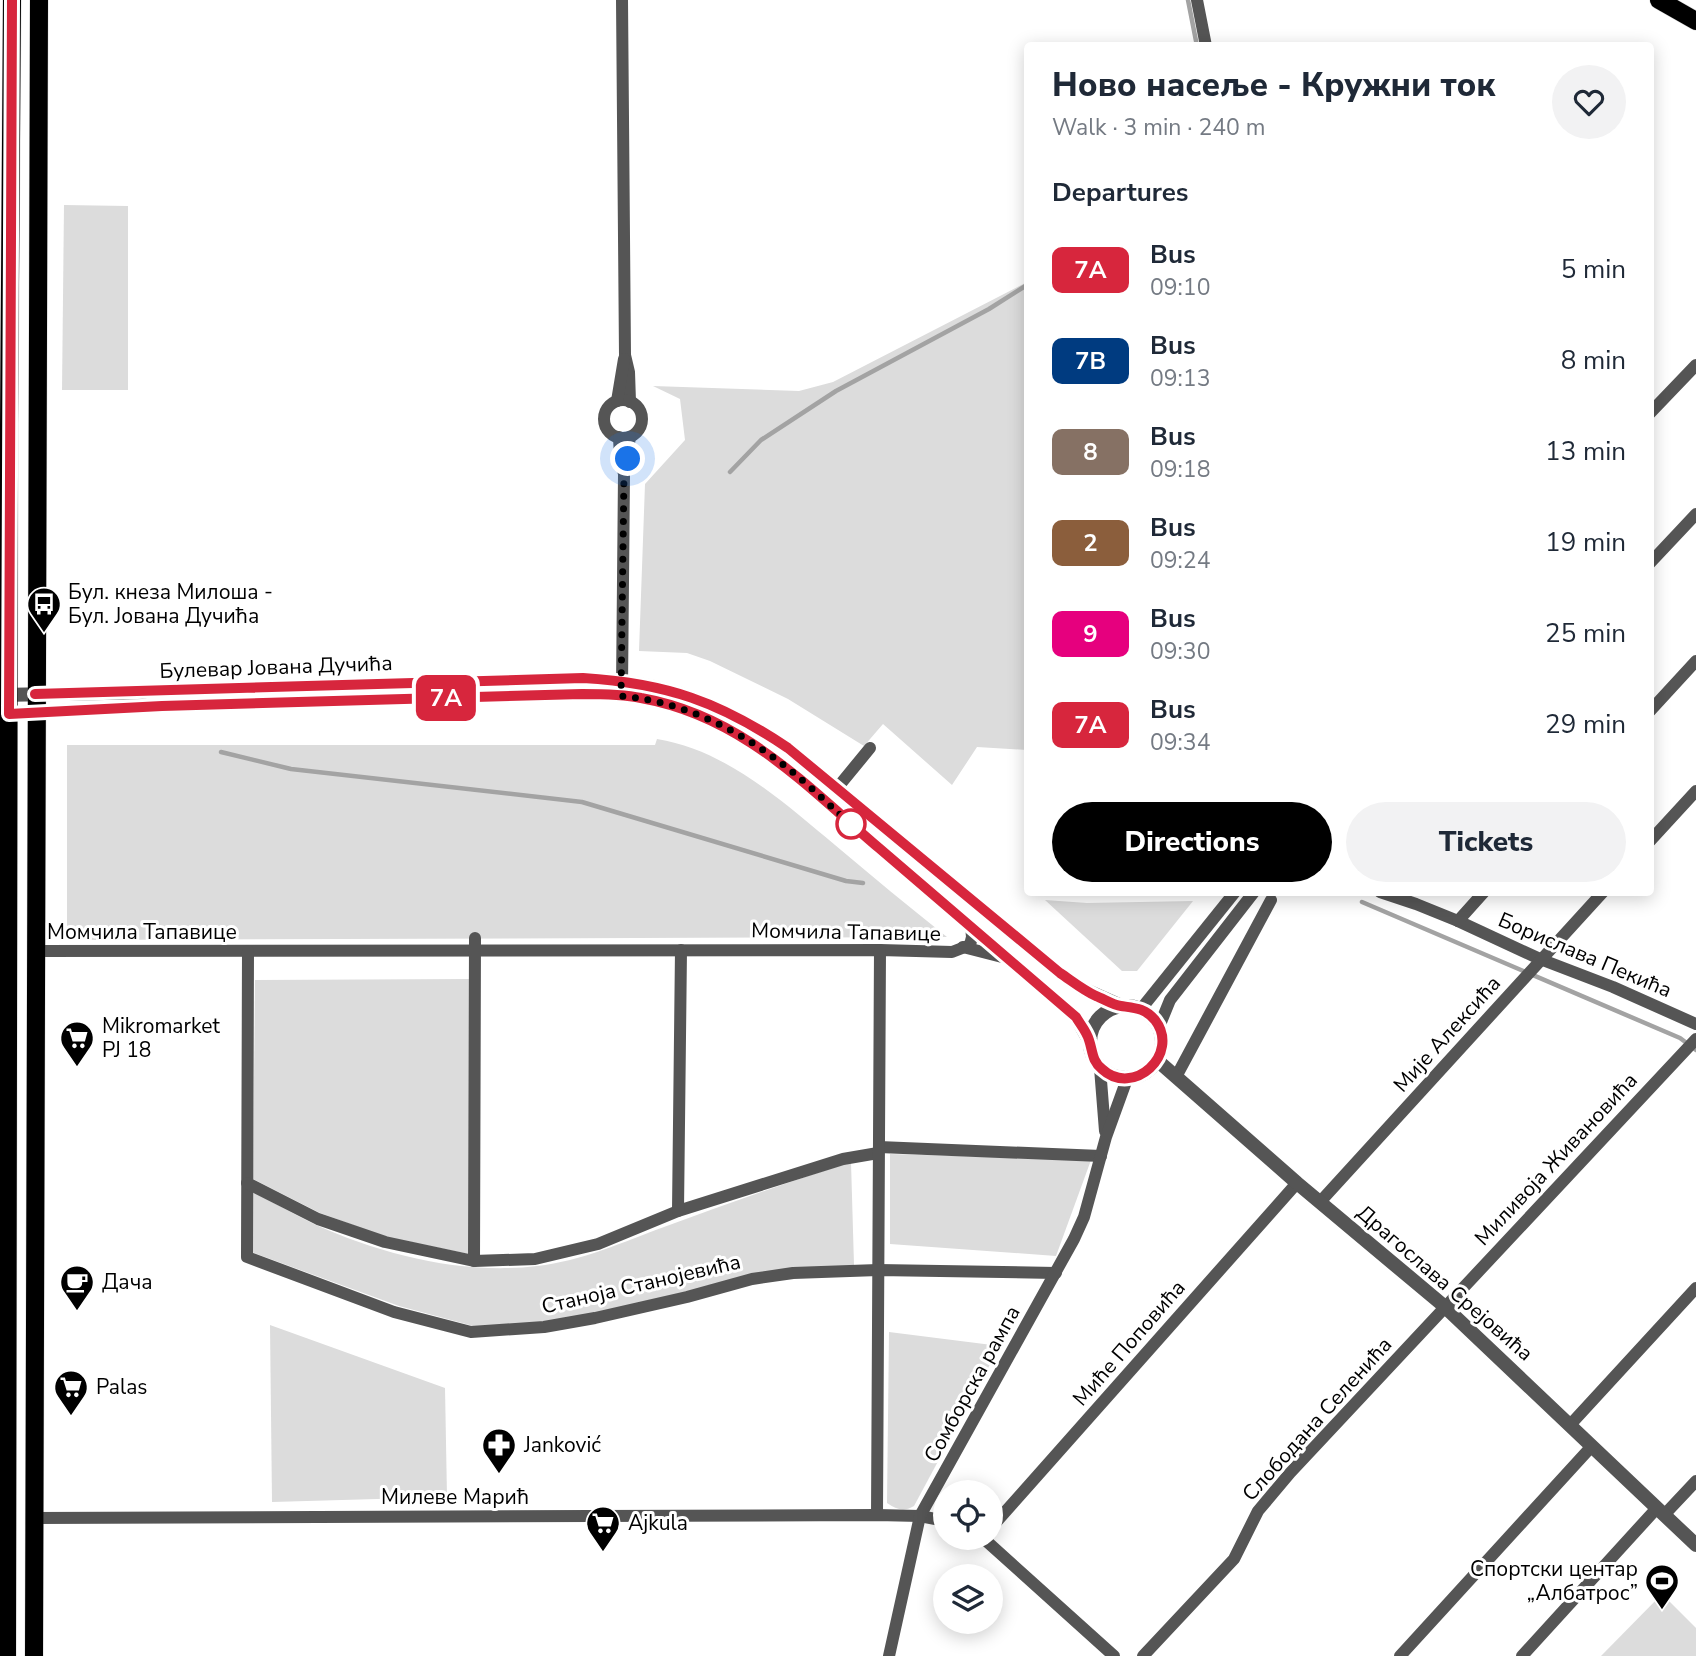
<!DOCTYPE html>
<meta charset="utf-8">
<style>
body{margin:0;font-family:"Nunito Sans",sans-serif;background:#f2f2f3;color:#1f2937;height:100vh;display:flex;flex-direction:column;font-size:26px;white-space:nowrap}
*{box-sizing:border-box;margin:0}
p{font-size:23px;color:#747a83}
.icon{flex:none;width:38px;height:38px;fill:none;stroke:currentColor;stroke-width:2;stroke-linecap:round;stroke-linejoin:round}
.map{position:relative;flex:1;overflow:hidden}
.panel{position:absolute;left:1024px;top:42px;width:630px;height:854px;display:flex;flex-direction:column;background:#fff;border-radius:7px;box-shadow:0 4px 18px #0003}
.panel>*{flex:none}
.badge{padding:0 14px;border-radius:10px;font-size:24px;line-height:46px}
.buttons{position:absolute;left:933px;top:1480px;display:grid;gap:14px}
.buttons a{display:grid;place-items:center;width:70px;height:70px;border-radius:50%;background:#fff;box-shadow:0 4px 18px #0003;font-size:35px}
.you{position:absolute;width:35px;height:35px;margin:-18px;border:5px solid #fff;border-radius:50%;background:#1a73e8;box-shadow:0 0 0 10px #1a73e833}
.map>.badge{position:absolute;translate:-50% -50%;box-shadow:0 0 0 4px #fff}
h2{padding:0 28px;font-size:26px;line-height:63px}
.round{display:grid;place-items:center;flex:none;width:74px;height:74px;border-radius:37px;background:#f2f2f3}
.headline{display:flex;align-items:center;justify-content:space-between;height:119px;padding:0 28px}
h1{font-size:33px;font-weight:800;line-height:52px}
.button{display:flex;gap:14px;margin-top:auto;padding:14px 28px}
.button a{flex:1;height:80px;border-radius:42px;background:#000;color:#fff;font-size:28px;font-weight:800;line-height:80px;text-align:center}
.button a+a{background:#f2f2f3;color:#1f2937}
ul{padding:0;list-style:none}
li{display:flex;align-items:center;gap:21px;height:91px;padding:0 28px}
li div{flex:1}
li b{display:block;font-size:26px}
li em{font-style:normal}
li .badge{min-width:77px;font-weight:700;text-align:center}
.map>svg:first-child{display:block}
</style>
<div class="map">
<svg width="1696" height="1656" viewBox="0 0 1696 1656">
<rect width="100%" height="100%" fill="#fff"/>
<g fill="#dcdcdc">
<polygon points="64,205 128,206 128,390 62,390"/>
<polygon points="1027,282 1027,750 977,747 952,785 883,724 864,746 788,699 710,661 687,653 639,651 645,484 685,440 680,399 653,386 799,391 833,382"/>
<path d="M657 739C726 750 782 801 835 845 872 876 909 907 947 937L67 940V745H655Z"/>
<polygon points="1045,900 1087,903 1193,901 1137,971 1122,971"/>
<polygon points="469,979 469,1254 386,1237 320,1213 253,1179 255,980"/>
<polygon points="890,1154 1091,1160 1056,1256 890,1244"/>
<path d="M851 1162 854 1265 677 1294 591 1314 541 1322 477 1327 399 1306 251 1252 253 1192C273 1202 293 1214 314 1224 382 1255 463 1275 537 1266 582 1261 623 1242 664 1227 726 1204 788 1182 851 1162Z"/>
<polygon points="270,1325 445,1388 447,1497 272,1502"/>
<path d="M889 1332 1000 1346 914 1506C904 1512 897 1510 887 1503Z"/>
<polygon points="1662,1594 1696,1628 1696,1656 1601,1656"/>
</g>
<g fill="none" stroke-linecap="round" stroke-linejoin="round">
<g stroke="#a3a3a3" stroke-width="4.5">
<polyline points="1188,0 1197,46"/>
<polyline points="730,472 761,440 836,391 989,309 1027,285"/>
<polyline points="221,752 291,769 582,802 846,881 863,883"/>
<polyline points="1173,892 1196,893"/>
<polyline points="1362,902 1680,1038 1696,1050"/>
</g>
<g stroke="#dbdbdb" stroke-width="19">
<g id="primary">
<polyline points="1659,0 1696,21"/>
<polyline points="7,1656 9,425 12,0"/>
<polyline points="34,1656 39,0"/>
</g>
</g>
<g stroke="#555" stroke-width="12">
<polyline points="622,0 625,355 629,372 630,402"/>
<polyline points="1197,0 1206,46"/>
<circle cx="623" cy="419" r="19"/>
<polyline points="617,401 624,359"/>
<polyline points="1650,413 1696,365"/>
<polyline points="619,437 620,458 624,474"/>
<polyline points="1650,563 1696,514"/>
<polyline points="622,688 624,474 630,437"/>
<polyline points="1650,711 1696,661"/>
<polyline points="838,787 870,748"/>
<polyline points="1650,841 1696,791"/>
<polyline points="1380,892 1416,904 1458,921 1540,959 1613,987 1696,1024"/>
<polyline points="1458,921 1484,892"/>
<polyline points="963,947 1006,958"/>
<polyline points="35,951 880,950 952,952 970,945 972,937 971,926"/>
<polyline points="248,951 247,1257 394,1312 471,1332 544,1327 595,1318 687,1297 752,1279 793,1273 878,1270 1056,1273"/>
<polyline points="1141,1009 1235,892"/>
<polyline points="1159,1027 1170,1000 1254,892"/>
<polyline points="1100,1068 1105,1131"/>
<polyline points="1176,1077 1271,900"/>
<polyline points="879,1147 1101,1156"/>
<polyline points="247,1183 318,1219 385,1242 474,1261 535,1259 598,1244 678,1211 843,1159 878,1153"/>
<polyline points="1320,1202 1603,892"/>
<polyline points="678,1211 681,950"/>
<polyline points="474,1261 475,938"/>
<polyline points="1570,1425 1696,1288"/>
<polyline points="1665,1514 1696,1481"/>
<polyline points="877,1515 880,950"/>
<polyline points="34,1518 877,1515 920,1516 945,1521"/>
<polyline points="990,1529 1297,1183"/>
<polyline points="983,1538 1114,1656"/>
<polyline points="889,1656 920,1516 1074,1239 1084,1217 1106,1137 1127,1079"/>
<polyline points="1143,1656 1234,1559 1258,1511 1290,1473 1696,1039"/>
<polyline points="1400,1656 1592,1446"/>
<polyline points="1522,1656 1657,1508"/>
</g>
<g stroke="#555" stroke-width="14">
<path d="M0 695 157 692 583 678C665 682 720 702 788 748L1060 973 1083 989 1121 1006"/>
<path d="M1 714 162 706 582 694C602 694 622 694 641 698 745 717 810 789 887 855 950 909 1013 963 1076 1017L1089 1040"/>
<circle cx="1126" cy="1042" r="36"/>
<polyline points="1158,1061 1297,1183 1444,1306 1696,1545"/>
</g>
<use href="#primary" stroke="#000" stroke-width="18"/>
</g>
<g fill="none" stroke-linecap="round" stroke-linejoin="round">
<g stroke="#fff" stroke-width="16">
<path id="line" d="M12 0 9 714 162 706 582 694C602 694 622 694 641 698 742 716 804 784 879 848 945 904 1010 961 1076 1017 1080 1024 1087 1032 1089 1040 1093 1052 1092 1061 1102 1069 1133 1098 1181 1054 1155 1020 1145 1008 1135 1008 1121 1006 1113 1005 1104 999 1096 996 1083 990 1072 981 1060 973L788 748C720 702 666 683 583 678L35 694"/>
</g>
<use href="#line" stroke="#d7263d" stroke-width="10"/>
<path stroke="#000" stroke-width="7" stroke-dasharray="0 12.6" d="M628 459 624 474 621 696C687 702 746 733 796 775 815 790 836 812 851 824"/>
</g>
<defs>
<g id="bus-pin" transform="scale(1.75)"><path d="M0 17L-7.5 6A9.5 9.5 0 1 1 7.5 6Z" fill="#000" stroke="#fff"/><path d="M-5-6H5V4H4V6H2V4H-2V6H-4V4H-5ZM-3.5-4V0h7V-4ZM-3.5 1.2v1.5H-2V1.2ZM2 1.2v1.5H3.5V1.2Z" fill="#fff"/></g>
<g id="supermarket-pin" transform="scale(1.75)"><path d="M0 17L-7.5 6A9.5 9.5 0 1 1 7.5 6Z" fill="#000" stroke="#fff"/><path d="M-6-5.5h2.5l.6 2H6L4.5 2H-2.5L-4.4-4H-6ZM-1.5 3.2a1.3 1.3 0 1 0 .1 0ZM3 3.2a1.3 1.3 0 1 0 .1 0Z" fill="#fff"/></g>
<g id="cafe-pin" transform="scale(1.75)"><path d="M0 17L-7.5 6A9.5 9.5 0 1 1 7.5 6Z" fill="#000" stroke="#fff"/><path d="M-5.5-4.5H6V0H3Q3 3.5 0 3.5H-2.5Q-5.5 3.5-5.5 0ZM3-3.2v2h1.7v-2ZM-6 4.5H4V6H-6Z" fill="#fff"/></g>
<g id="pharmacy-pin" transform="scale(1.75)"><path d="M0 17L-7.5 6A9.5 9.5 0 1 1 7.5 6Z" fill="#000" stroke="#fff"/><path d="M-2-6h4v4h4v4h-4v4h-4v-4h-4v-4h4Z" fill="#fff"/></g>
<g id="stadium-pin" transform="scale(1.75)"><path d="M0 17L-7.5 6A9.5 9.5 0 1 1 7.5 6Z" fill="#000" stroke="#fff"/><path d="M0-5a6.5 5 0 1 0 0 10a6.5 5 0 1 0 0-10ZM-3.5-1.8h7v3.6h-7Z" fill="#fff"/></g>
</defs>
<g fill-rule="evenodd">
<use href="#bus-pin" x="44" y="604"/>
<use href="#supermarket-pin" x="77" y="1038"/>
<use href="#cafe-pin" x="77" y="1282"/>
<use href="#supermarket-pin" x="71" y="1387"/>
<use href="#pharmacy-pin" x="499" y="1445"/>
<use href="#supermarket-pin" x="603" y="1523"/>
<use href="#stadium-pin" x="1662" y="1581"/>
</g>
<circle fill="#fff" stroke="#d7263d" stroke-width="3.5" cx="851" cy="824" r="14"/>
<g text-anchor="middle" stroke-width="6" stroke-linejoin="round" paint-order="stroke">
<g font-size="21" fill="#000" stroke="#fff" text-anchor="start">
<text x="68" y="599">Бул. кнеза Милоша -<tspan x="68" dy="24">Бул. Јована Дучића</tspan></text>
<text x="102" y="1033">Mikromarket<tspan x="102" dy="24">PJ 18</tspan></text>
<text x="102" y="1289">Дача</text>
<text x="96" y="1394">Palas</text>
<text x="524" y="1452">Janković</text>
<text x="628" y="1530">Ajkula</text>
<text x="1638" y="1576" text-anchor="end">Спортски центар<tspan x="1638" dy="24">„Албатрос”</tspan></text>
</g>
<g font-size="21" fill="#000" stroke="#fff">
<text transform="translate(276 667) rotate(-2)" y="7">Булевар Јована Дучића</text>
<text x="142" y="939">Момчила Тапавице</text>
<text transform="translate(846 932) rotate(1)" y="7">Момчила Тапавице</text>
<text transform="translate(1585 955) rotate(23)" y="7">Борислава Пекића</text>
<text transform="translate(1447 1034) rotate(-48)" y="7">Мије Алексића</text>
<text transform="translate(1556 1159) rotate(-47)" y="7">Миливоја Живановића</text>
<text transform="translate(1445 1283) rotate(41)" y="7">Драгослава Срејовића</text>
<text transform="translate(641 1284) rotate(-13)" y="7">Станоја Станојевића</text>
<text transform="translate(1129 1343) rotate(-49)" y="7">Миће Поповића</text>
<text transform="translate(972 1384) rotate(-61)" y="7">Сомборска рампа</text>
<text transform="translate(1317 1419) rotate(-48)" y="7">Слободана Селенића</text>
<text x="455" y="1504">Милеве Марић</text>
</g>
</g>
</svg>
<div class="buttons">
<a><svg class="icon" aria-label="locate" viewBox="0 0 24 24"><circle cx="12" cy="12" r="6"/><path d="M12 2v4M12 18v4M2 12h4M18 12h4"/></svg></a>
<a><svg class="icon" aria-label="layers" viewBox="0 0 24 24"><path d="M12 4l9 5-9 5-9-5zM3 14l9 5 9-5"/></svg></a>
</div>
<div class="you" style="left:628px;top:459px"></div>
<b class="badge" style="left:446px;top:698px;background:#d7263d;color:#fff">7A</b>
<section class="panel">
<div class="headline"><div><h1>Ново насеље - Кружни ток</h1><p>Walk · 3 min · 240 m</p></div><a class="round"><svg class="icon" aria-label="heart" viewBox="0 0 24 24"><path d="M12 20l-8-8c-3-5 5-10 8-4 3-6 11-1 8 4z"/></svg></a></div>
<h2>Departures</h2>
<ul>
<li><span class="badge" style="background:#d7263d;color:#fff">7A</span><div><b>Bus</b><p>09:10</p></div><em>5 min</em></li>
<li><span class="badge" style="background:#003b80;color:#fff">7B</span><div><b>Bus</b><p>09:13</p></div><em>8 min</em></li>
<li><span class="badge" style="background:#867164;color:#fff">8</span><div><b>Bus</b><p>09:18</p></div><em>13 min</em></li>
<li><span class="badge" style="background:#8b5e3c;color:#fff">2</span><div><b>Bus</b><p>09:24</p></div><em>19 min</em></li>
<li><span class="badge" style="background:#e6007e;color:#fff">9</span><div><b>Bus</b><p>09:30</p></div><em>25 min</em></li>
<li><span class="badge" style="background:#d7263d;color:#fff">7A</span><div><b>Bus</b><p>09:34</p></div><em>29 min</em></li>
</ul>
<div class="button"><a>Directions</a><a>Tickets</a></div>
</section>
</div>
